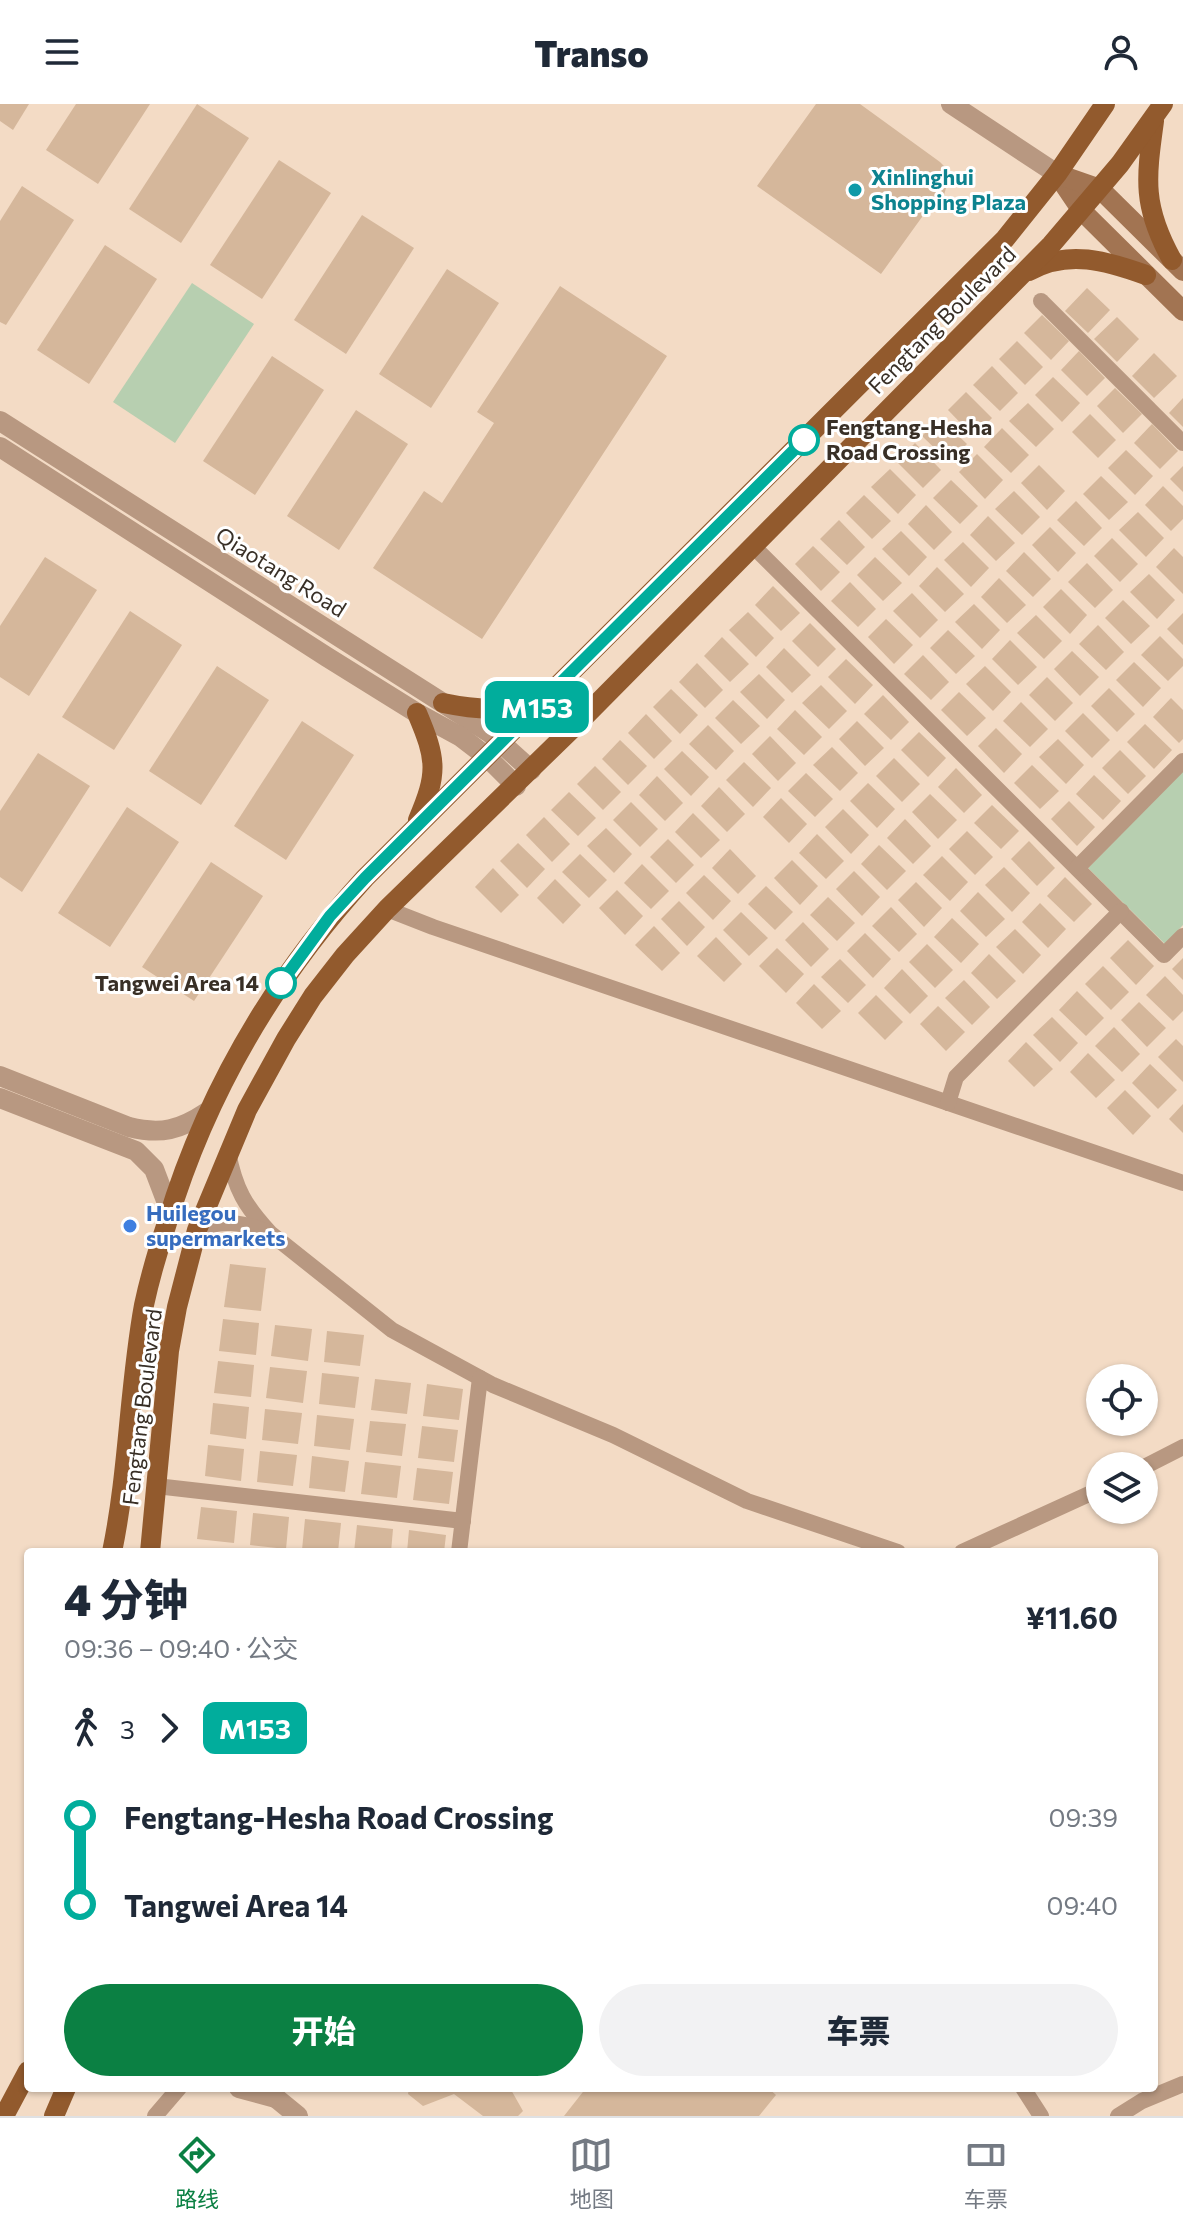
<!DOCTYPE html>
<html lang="zh">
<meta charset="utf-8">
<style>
body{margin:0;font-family:Commissioner,"Noto Sans SC",sans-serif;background:#f2f2f3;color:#1f2937;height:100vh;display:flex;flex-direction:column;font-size:30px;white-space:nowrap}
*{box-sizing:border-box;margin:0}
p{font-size:26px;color:#747a83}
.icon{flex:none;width:44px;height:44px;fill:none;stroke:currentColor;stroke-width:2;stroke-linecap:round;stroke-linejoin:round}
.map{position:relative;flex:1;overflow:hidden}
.sheet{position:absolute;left:24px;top:1444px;width:1134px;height:544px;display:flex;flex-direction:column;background:#fff;border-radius:8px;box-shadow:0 2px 6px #0004}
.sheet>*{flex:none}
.badge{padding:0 16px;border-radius:12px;font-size:28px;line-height:52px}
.buttons{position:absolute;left:1086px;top:1260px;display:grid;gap:16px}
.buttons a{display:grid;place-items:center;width:72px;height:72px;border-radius:50%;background:#fff;box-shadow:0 2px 6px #0004;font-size:40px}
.map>.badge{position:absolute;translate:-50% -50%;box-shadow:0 0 0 4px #fff}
.legs{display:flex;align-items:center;gap:12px;height:88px;padding:0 40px;font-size:26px}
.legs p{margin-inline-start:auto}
.overview{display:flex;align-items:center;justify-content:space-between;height:136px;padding:0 40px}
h1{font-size:44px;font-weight:800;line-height:60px}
.cta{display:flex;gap:16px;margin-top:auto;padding:16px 40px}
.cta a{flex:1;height:92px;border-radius:48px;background:#0b8043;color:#fff;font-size:32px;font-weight:800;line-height:92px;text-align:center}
.cta a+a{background:#f2f2f3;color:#1f2937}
ul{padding:0 40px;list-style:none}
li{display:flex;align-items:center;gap:28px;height:88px;font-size:30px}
li i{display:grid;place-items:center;width:12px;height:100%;margin:0 10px;background:currentColor}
li i::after{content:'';width:20px;height:20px;margin:-10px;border:6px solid;border-radius:50%;background:#fff}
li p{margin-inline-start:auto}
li:first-child i{background:linear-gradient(#0000 50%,currentColor 0)}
li:last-child i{background:linear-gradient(currentColor 50%,#0000 0)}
header{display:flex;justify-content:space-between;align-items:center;height:104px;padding:0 40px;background:#fff;font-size:36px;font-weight:800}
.tab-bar{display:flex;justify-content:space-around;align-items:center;height:112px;border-top:2px solid #e0e1e3;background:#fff;font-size:22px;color:#747a83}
.tab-bar a{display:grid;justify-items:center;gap:4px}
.tab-bar .current{color:#0b8043}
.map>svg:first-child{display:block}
</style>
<header><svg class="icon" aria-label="menu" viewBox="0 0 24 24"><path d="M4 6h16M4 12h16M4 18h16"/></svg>Transo<svg class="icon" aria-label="person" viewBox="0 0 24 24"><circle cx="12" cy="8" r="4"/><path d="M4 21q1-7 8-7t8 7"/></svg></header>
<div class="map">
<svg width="1183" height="2012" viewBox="0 0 1183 2012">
<rect width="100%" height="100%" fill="#f3dbc5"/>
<g fill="#b7cfb0">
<polygon points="192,179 254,220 175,339 113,298"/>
<polygon points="1183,667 1183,821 1165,840 1088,764"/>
</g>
<g fill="#d5b79b">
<polygon points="0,0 29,0 13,26 0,17"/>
<polygon points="76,0 150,0 98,80 46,46"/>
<polygon points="197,0 249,34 181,139 129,105"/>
<polygon points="816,0 860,0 940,58 945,63 948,77 944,91 940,88 881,170 757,82"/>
<polygon points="279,56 331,89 262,195 210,161"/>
<polygon points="22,82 74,116 6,221 0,218 0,117"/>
<polygon points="362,111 414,144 346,250 294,216"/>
<polygon points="105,141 157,175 89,280 37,246"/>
<polygon points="447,165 499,199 431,304 379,270"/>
<polygon points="560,182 667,252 482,535 373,464 424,387 442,399 494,319 477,308"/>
<polygon points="1087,184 1110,206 1088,229 1065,207"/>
<polygon points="1042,211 1069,237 1051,256 1024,229"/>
<polygon points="1117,213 1139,235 1117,258 1094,235"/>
<polygon points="1017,237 1043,263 1025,281 999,255"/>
<polygon points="1079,247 1105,274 1087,292 1061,266"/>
<polygon points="1154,249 1177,272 1154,294 1132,272"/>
<polygon points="272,252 324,286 255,391 203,357"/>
<polygon points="992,262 1018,289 1000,307 973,281"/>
<polygon points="1053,273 1080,299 1062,318 1035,291"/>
<polygon points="1115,284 1142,310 1123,329 1097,302"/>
<polygon points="966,288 992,314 974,333 948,306"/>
<polygon points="1183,294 1183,323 1169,309"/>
<polygon points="1028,299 1054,325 1036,343 1009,317"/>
<polygon points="356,306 408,340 339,446 287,412"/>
<polygon points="1090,310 1116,336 1098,354 1072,328"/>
<polygon points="940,314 967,340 949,358 922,332"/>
<polygon points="1152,320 1178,347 1160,365 1134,339"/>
<polygon points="1002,324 1029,351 1011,369 984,343"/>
<polygon points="915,339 941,366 923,384 897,358"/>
<polygon points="1126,346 1153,372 1135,391 1108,364"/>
<polygon points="977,350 1003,376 985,395 959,368"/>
<polygon points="1039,361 1065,387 1047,406 1021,379"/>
<polygon points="1183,362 1183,388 1170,375"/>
<polygon points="890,365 916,391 898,410 871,383"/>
<polygon points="1101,372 1128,398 1109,416 1083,390"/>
<polygon points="951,376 978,402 960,420 933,394"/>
<polygon points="1163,382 1183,402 1183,415 1171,427 1145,401"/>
<polygon points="1014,387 1040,413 1022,431 995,405"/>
<polygon points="864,391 891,417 872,435 846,409"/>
<polygon points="1076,397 1102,424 1084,442 1057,416"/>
<polygon points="926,401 952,428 934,446 908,420"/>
<polygon points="1138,408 1164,434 1146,453 1119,426"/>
<polygon points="988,412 1015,439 996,457 970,431"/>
<polygon points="839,416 865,443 847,461 820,435"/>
<polygon points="1050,423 1076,449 1058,468 1032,441"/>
<polygon points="901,427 927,453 909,472 882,445"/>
<polygon points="1112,434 1138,460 1120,478 1094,452"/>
<polygon points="963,438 989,464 971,483 944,456"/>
<polygon points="813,442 840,468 821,487 795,460"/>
<polygon points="1174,444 1183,453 1183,490 1156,463"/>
<polygon points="1024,448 1051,475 1033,493 1006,467"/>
<polygon points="45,453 97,486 29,592 0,573 0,522"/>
<polygon points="875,453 902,479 883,497 857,471"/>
<polygon points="1087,459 1113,486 1095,504 1068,478"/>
<polygon points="937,463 964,490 945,508 919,482"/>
<polygon points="1149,470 1175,496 1157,515 1130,488"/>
<polygon points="999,474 1026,501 1007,519 981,493"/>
<polygon points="850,478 876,505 858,523 831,497"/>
<polygon points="773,482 800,509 781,527 755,501"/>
<polygon points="1061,485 1087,511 1070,530 1043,503"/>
<polygon points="912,489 938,516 920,534 893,507"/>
<polygon points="1123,496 1150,522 1131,540 1105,514"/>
<polygon points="974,500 1000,526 982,545 955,518"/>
<polygon points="130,507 182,541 114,646 62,613"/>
<polygon points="748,508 774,534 756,553 729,526"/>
<polygon points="1183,509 1183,541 1167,525"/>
<polygon points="1036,511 1062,537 1044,555 1017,529"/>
<polygon points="886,515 913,541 894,560 868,533"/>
<polygon points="810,519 836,545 818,563 792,537"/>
<polygon points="1098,521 1124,548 1106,566 1079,540"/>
<polygon points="948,526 975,552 956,570 930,544"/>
<polygon points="1160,532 1183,555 1183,562 1168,577 1141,551"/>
<polygon points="722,533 749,560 730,578 704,552"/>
<polygon points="1010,536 1037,563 1018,581 992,555"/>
<polygon points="784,544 811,571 792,589 766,563"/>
<polygon points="1072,547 1099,573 1080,592 1054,565"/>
<polygon points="923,551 949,578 931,596 904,570"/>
<polygon points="846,555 873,581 855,600 828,573"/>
<polygon points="1134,558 1161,584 1143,603 1116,576"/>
<polygon points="697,559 723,586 705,604 679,578"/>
<polygon points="217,562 269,596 201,701 149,667"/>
<polygon points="985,562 1011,588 993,607 966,580"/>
<polygon points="759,570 785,596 767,615 740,588"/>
<polygon points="1047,573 1073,599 1055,617 1029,591"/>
<polygon points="821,581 847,607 829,625 802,599"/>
<polygon points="1109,584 1135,610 1117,628 1091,602"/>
<polygon points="671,585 698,611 680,630 653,603"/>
<polygon points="959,588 986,614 967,632 941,606"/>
<polygon points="883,591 909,618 891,636 864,610"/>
<polygon points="1171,594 1183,606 1183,635 1179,639 1153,613"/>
<polygon points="733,596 760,622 741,640 715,614"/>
<polygon points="1021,598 1048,625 1030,643 1003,617"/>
<polygon points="795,606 822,633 804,651 777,625"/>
<polygon points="1083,609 1110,636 1092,654 1065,627"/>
<polygon points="646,610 672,637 654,655 628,629"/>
<polygon points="302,617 354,651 286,756 234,722"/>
<polygon points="857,617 884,644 865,662 839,635"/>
<polygon points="1145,620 1172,646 1154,665 1127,638"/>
<polygon points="708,621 734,647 716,666 689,640"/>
<polygon points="996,624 1022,650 1004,669 978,642"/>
<polygon points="919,628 946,654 928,673 901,646"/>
<polygon points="770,632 796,659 778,677 752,650"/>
<polygon points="1058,635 1084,661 1066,680 1039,653"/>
<polygon points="620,636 647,662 628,681 602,655"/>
<polygon points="832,643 858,669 840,687 813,661"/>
<polygon points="1120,646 1146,672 1128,690 1102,664"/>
<polygon points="682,647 709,673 691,692 664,665"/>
<polygon points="38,649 90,682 22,788 0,773 0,707"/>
<polygon points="894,654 920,680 902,698 876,672"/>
<polygon points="744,658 771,684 753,703 726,676"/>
<polygon points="1032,661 1059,687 1040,705 1014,679"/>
<polygon points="595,662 621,688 603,706 577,680"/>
<polygon points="956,664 982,691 964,709 938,683"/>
<polygon points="806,669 833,695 815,713 788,687"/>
<polygon points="1094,671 1121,697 1103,716 1076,690"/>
<polygon points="657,672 683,699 665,717 639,691"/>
<polygon points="868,679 895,705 877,724 850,697"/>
<polygon points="719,683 745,710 727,728 701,702"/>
<polygon points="569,688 596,714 578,732 551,706"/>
<polygon points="930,690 957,716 938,735 912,708"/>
<polygon points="781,694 807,720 789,739 763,713"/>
<polygon points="1069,697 1095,723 1077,742 1051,715"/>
<polygon points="631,698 658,725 640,743 613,716"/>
<polygon points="992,701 1019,727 1001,745 974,719"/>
<polygon points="127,703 179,738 110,843 58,809"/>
<polygon points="843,705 869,731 851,750 825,723"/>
<polygon points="693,709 720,736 701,754 675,728"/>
<polygon points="544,713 570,740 552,758 526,731"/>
<polygon points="905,715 931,742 913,760 887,734"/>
<polygon points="606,724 632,750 614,769 587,742"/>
<polygon points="967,727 993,753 975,771 949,745"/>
<polygon points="817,730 844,757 826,775 799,749"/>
<polygon points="668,735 694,761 676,779 650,753"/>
<polygon points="1029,737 1055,764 1037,782 1011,755"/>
<polygon points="518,739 545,765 527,784 500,757"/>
<polygon points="879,741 906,767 887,786 861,760"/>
<polygon points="730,745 756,772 738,790 712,764"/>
<polygon points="580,750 607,776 589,794 562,768"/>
<polygon points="942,752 968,778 950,797 923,771"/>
<polygon points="792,756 818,782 800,801 774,774"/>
<polygon points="211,758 263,792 194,897 142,863"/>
<polygon points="642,760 669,787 651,805 624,779"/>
<polygon points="1004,763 1030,789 1012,808 985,781"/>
<polygon points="493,764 519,791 501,809 475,783"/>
<polygon points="854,767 880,793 862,812 836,785"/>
<polygon points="704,771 731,797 713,816 686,789"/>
<polygon points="1065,773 1092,800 1074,818 1047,792"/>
<polygon points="555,775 581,801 563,820 537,794"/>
<polygon points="916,778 942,804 924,823 898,796"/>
<polygon points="766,782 793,808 775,826 748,800"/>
<polygon points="617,786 643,812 625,831 599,804"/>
<polygon points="978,788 1005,815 986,833 960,807"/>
<polygon points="828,793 855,819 837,837 810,811"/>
<polygon points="679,797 705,823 687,842 661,815"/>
<polygon points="1040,799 1066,825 1048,844 1022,818"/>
<polygon points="891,803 917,830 899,848 872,822"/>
<polygon points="741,808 768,834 749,852 723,826"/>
<polygon points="952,814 979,840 961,859 934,833"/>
<polygon points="803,818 829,845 811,863 785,836"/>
<polygon points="654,822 680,849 662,867 635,841"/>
<polygon points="1015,825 1041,851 1023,870 996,843"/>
<polygon points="865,829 891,855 873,874 847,847"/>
<polygon points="716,833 742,860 724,878 697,852"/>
<polygon points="1128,836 1154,862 1136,881 1110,854"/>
<polygon points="927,840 953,866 935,884 909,858"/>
<polygon points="777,844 804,870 786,889 759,862"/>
<polygon points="989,850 1016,877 997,895 971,869"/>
<polygon points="1183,854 1183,876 1172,865"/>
<polygon points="840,855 866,881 848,899 821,873"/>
<polygon points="1103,862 1129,888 1111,906 1085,880"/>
<polygon points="902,865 928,892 910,910 884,884"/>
<polygon points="1165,872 1183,891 1183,907 1173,917 1146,891"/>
<polygon points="964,876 990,903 972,921 945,894"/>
<polygon points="814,880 841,907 822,925 796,899"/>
<polygon points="1077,887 1104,914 1086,932 1059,906"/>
<polygon points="876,891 903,918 885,936 858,909"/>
<polygon points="1139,898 1166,924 1147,943 1121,916"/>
<polygon points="938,902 965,928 946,947 920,920"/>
<polygon points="1052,913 1078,939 1060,958 1033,931"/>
<polygon points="1114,923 1140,950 1122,968 1095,942"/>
<polygon points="1176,935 1183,942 1183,978 1158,953"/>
<polygon points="1026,938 1053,965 1034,983 1008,957"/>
<polygon points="1088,949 1115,976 1096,994 1070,968"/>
<polygon points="1150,960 1177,986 1158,1005 1132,979"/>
<polygon points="1125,986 1151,1012 1133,1031 1107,1004"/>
<polygon points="1183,1000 1183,1029 1169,1015"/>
<polygon points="230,1160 266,1164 261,1207 224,1203"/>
<polygon points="223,1215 259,1219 256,1251 219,1247"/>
<polygon points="275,1221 312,1225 308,1257 271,1252"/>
<polygon points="327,1227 364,1231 360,1262 324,1258"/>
<polygon points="218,1257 254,1261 251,1293 214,1289"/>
<polygon points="270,1263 307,1267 303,1299 266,1294"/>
<polygon points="322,1269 359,1273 355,1304 319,1300"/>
<polygon points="375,1275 411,1279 407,1310 371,1306"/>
<polygon points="427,1280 463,1285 459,1316 423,1312"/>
<polygon points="213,1299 249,1303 246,1335 210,1330"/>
<polygon points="265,1305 302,1309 298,1340 262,1336"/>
<polygon points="317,1311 354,1315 350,1346 314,1342"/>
<polygon points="370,1317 406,1320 402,1352 366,1348"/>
<polygon points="422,1322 458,1326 454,1358 418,1354"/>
<polygon points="208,1341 244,1345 241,1377 205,1372"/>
<polygon points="260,1347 297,1351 293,1382 257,1378"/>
<polygon points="312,1352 349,1357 345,1388 309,1384"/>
<polygon points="365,1358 401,1362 397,1394 361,1390"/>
<polygon points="417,1364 453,1368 449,1400 413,1396"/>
<polygon points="201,1403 237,1407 234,1439 197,1435"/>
<polygon points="253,1409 289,1413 286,1445 250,1441"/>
<polygon points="305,1415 341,1419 338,1448 302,1446"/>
<polygon points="357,1421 393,1425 391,1448 354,1448"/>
<polygon points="409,1426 446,1431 444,1448 407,1448"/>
<polygon points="409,1984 510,1984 523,2007 518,2012 483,2012 454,1990 423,2002 408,1990"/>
<polygon points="586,1984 768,1984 776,1991 759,2012 564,2012"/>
</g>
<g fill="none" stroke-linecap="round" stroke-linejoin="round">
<g stroke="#b89881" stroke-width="16">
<polyline points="1041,197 1183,339"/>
<polyline points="753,442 1164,851 1183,832"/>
<polyline points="1077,764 1183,657"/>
<polyline points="387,805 433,823 1183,1079"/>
<polyline points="948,999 956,973 1121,807"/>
<path d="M228 1048C235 1085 245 1102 270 1129L392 1226 493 1281 613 1331 747 1397 898 1448"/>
<path d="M197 1126C220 1115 241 1118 265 1127"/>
<polyline points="1144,1363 1183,1343"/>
<polyline points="156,1382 463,1417"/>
<polyline points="459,1448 480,1274"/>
<polyline points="962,1448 1100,1385"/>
<polyline points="1023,1984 1041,2012"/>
<polyline points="155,2012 179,1984"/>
<polyline points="1118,2012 1142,1997 1183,1980"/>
</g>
<g stroke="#b89881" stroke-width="20">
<polyline points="951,0 1057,70"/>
<polyline points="0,317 490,629 531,666"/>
<polyline points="0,343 327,553 417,609 461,633 487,653 516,682"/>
<path d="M0 972 129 1023C161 1031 180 1026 207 1008"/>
<polyline points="0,994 136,1047 154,1065 170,1107"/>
<polyline points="239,1984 276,1994"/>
<polyline points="269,1984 276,1994 298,2012"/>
</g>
<g stroke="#a27452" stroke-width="20">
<polyline points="1057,70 1082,107 1183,207"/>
<polyline points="1057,70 1100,85 1183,167"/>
</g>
<g stroke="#925a2d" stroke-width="20">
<path d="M1154 17C1146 75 1142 102 1172 156"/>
<path d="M1029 167C1068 145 1107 157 1146 171"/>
<path d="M443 599C477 606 509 609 541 593"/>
<path d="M417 609C437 656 438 669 418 716"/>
<path d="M112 1448C129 1366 129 1283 144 1201 150 1173 158 1146 167 1119 206 989 274 874 365 774L1005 135 1057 70 1105 0"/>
<polyline points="150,1448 169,1247 177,1203 197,1126 247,1006 286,935 313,892 345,851 387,805 580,617 1051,141 1120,60 1163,0"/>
<polyline points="4,2012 28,1967"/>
<polyline points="54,2012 66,1984"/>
</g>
</g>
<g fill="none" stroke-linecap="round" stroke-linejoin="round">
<g stroke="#fff" stroke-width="18">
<polyline id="line-1" points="281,879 330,812 365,774 804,336"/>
</g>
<use href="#line-1" stroke="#01ad9c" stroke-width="12"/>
</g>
<circle fill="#0f9aa8" stroke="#fff" stroke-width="3" cx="855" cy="86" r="8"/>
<g fill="#fff" stroke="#01ad9c" stroke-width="4">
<circle cx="804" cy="336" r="14"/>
<circle cx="281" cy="879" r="14"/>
</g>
<circle fill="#3f7fe0" stroke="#fff" stroke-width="3" cx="130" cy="1122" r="8"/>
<g text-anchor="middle" stroke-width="6" stroke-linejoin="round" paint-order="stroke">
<g font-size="22" font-weight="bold" fill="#0d838f" stroke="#fff" text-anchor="start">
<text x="871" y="81">Xinlinghui<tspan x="871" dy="25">Shopping Plaza</tspan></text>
</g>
<g font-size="22" fill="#382f26" stroke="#fff">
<text transform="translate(942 216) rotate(-45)" y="8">Fengtang Boulevard</text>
<text transform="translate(281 468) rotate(32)" y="8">Qiaotang Road</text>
<text transform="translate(142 1303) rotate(-83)" y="8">Fengtang Boulevard</text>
</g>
<g font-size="22" font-weight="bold" fill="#382f26" stroke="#fff" text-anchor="start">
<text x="826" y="331">Fengtang-Hesha<tspan x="826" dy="25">Road Crossing</tspan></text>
<text x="259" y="887" text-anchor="end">Tangwei Area 14</text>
</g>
<g font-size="22" font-weight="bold" fill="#366cbe" stroke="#fff" text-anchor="start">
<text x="146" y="1117">Huilegou<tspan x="146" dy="25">supermarkets</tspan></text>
</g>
</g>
</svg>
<div class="buttons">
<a><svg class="icon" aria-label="locate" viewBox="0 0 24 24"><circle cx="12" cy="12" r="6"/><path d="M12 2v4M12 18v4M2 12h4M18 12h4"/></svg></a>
<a><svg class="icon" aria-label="layers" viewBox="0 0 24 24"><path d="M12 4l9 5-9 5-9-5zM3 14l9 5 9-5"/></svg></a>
</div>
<b class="badge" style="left:537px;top:603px;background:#01ad9c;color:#fff">M153</b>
<section class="sheet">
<div class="overview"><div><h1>4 分钟</h1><p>09:36 – 09:40 · 公交</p></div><b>¥11.60</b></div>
<div class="legs"><svg class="icon" aria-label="walk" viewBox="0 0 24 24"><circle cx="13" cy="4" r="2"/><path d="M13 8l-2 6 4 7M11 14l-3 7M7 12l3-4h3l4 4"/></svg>3<svg class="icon" aria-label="forward" viewBox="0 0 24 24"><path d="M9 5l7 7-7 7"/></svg><b class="badge" style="background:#01ad9c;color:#fff">M153</b></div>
<ul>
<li><i style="color:#01ad9c"></i><b>Fengtang-Hesha Road Crossing</b><p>09:39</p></li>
<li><i style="color:#01ad9c"></i><b>Tangwei Area 14</b><p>09:40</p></li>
</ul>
<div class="cta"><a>开始</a><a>车票</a></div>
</section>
</div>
<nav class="tab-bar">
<a class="current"><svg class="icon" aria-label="directions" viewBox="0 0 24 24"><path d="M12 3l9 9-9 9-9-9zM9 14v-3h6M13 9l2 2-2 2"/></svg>路线</a>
<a><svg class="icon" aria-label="map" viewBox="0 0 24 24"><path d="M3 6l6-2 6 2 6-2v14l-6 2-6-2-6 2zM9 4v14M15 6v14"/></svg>地图</a>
<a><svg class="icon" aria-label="tickets" viewBox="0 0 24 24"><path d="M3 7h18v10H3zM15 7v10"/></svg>车票</a>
</nav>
